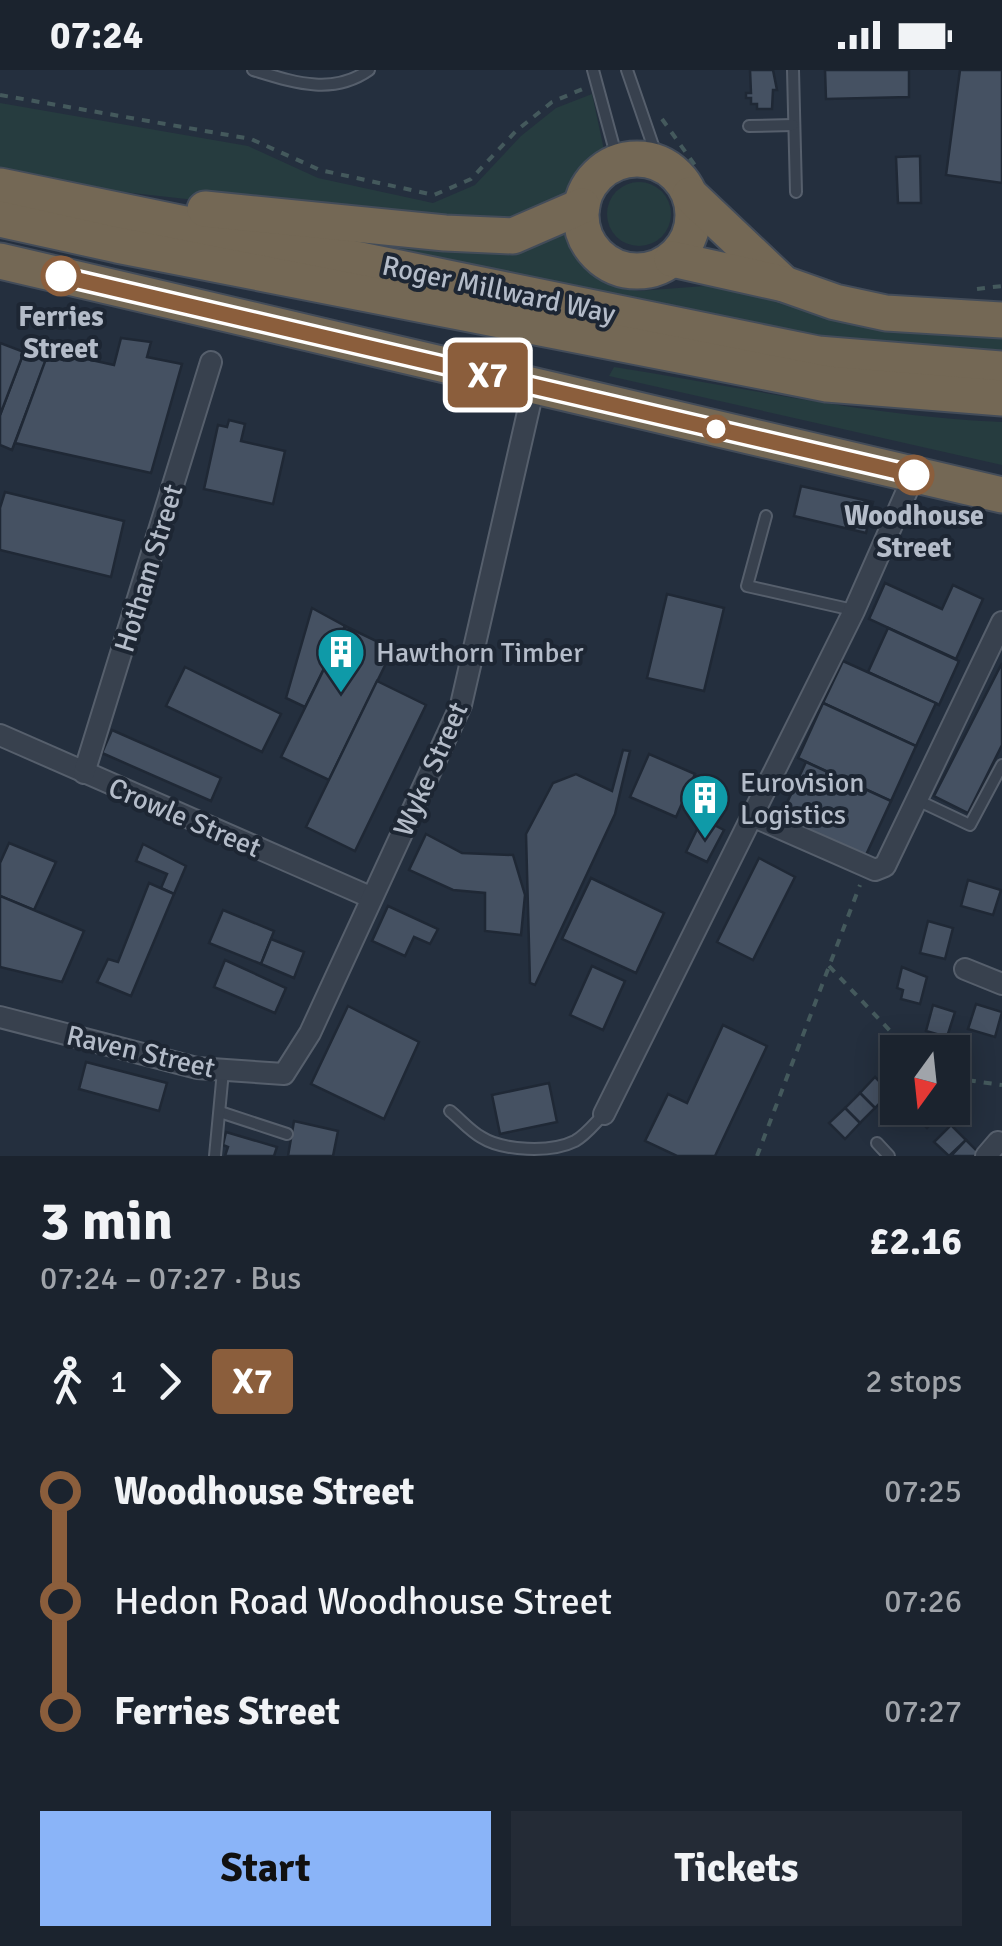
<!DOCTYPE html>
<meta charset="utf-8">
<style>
body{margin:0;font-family:Signika,sans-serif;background:#242b36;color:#f1f3f6;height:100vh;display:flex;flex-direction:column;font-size:38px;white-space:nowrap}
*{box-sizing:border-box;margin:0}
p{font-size:32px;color:#a0a4aa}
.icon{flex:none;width:55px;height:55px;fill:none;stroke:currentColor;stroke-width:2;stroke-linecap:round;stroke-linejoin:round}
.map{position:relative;height:1086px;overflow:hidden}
.drawer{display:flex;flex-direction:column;background:#1b232e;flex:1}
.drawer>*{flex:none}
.badge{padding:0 20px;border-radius:8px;font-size:35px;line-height:65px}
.needle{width:65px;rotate:195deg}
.buttons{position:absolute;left:880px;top:965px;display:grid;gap:20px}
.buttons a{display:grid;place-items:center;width:90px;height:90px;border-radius:0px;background:#1b232e;box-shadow:0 5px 25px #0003,0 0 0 2px #39404a;font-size:50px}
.map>.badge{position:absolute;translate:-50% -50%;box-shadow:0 0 0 5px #fff}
.legs{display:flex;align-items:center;gap:15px;height:110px;padding:0 40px;font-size:32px}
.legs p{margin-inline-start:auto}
.overview{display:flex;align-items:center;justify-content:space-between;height:170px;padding:0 40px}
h1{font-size:55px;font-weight:700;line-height:75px}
.primary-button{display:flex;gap:20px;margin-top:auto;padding:20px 40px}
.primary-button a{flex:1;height:115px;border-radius:0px;background:#8ab4f8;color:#111;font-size:40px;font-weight:700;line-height:115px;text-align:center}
.primary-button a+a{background:#242b36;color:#f1f3f6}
ul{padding:0 40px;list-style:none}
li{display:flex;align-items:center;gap:35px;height:110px;font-size:38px}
li i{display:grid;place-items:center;width:15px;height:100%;margin:0 12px;background:currentColor}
li i::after{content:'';width:25px;height:25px;margin:-12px;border:8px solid;border-radius:50%;background:#1b232e}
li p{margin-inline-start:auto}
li:first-child i{background:linear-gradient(#0000 50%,currentColor 0)}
li:last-child i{background:linear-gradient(currentColor 50%,#0000 0)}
.status{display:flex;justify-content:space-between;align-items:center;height:70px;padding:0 50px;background:#1b232e;direction:ltr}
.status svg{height:28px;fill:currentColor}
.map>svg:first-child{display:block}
</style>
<div class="status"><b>07:24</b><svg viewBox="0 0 49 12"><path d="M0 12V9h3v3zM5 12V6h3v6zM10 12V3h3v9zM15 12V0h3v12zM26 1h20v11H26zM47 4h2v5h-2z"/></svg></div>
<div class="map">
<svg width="1002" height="1086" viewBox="0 0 1002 1086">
<rect width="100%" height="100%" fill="#242f3e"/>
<g fill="#263c3f">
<polygon points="592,24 606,89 567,130 514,157 312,143 33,112 0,105 0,33 248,76 318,108 433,133 475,115 521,66 556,38"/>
<circle cx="639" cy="144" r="32"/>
<polygon points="563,153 578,189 601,210 638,221 718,215 1002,265 1002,283 815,266 292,165"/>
<path d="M614 297C740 317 875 347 1002 352V395L609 306Z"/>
</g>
<g fill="#455162" stroke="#1f2835" stroke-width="2.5">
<polygon points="750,0 773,0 777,20 773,20 772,39 757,39 757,34 751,34 751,28 746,28 746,23 751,23"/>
<polygon points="825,0 909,0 909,27 826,29"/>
<polygon points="960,0 1002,0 1002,113 946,105"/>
<polygon points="920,86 921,133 898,133 896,87"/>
<polygon points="29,268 51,277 12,380 0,375 0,345"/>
<polygon points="121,268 151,272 147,287 182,294 151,403 15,373 47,286 63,290 64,284 114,295"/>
<polygon points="0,273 24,282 0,345"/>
<polygon points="229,350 245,354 241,371 285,381 273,434 204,419 218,355 227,357"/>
<polygon points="801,416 873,432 866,463 794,446"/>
<polygon points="5,422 124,451 111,507 0,480 0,438"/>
<polygon points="885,513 942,539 953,515 983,529 956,589 869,549"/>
<polygon points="667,524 724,538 704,621 647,608"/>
<polygon points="312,538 345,556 305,637 286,628"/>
<polygon points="345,556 393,579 329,710 281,687"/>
<polygon points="888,558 959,591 939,635 868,602"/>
<polygon points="843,591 936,633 916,676 823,633"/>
<polygon points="1002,593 1002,675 968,743 934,726"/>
<polygon points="185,597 281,644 262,682 166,636"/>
<polygon points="377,611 426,635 355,781 306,757"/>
<polygon points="823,633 916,676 891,731 798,688"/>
<polygon points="112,660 221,708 211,731 102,683"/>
<polygon points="623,680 630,681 615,744 535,915 530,913 526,764 553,713 576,704 612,721"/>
<polygon points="649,684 695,704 676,747 630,727"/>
<polygon points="806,692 891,731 865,787 780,748"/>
<polygon points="702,749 724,760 707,792 686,782"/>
<polygon points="426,764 462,783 513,785 525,825 521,865 485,861 485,823 453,820 409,800"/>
<polygon points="9,773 56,792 34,840 0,826 0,793"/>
<polygon points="143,774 186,796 174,824 161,818 167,804 136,791"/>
<polygon points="759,788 795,807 753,890 717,872"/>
<polygon points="591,808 664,843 636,903 562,869"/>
<polygon points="968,810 1001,820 993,845 961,836"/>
<polygon points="149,813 174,824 131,926 97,912 108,889 118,892"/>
<polygon points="0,826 84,861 62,912 0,897"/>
<polygon points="388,836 438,859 430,874 414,867 405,886 372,871"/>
<polygon points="223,840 274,861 261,894 209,873"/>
<polygon points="928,851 953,858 945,889 920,883"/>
<polygon points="271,869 304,882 294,908 261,894"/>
<polygon points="225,890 286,918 275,943 214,917"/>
<polygon points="592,896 625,911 603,960 570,945"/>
<polygon points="902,897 927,907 920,934 901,929 903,920 897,918"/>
<polygon points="976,934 1002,942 995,967 968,959"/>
<polygon points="933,935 955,942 947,967 926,961"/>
<polygon points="348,936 419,972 384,1049 311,1014"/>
<polygon points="723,955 767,976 715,1086 677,1086 645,1071 668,1024 687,1033"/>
<polygon points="86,992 167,1013 159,1041 79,1019"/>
<polygon points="875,1007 890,1022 875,1038 860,1023"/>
<polygon points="549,1013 557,1052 500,1064 492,1025"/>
<polygon points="860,1023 875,1038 860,1053 845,1038"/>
<polygon points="845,1038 860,1053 845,1069 829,1053"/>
<polygon points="916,1038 937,1038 942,1043 927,1058 911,1043"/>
<polygon points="294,1051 338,1061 333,1086 288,1086"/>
<polygon points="951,1055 966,1070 949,1086 934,1072"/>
<polygon points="226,1062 277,1077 274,1086 225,1086 228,1077 223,1075"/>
<polygon points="966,1070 982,1086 951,1086"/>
</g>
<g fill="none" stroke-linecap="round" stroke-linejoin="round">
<g stroke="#565f6c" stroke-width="14">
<g id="lane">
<path d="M253 0C293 12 332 26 369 0"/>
<polyline points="593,0 618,92"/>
<polyline points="627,0 659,93"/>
<polyline points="793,0 796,122"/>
<polyline points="749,56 793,55"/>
<polyline points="766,446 747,516 853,540"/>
<polyline points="915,729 970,755 1002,695"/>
<path d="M450 1041C460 1049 470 1061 481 1067 503 1081 551 1083 575 1071 586 1065 595 1053 604 1044"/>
<polyline points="220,1042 287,1064"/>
<polyline points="877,1073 889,1086"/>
<polyline points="215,1086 223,1001"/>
</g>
</g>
<g stroke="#565f6c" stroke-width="24">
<g id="street">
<polyline points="0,665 370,827"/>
<polyline points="84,703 211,292"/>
<polyline points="752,746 875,800 885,796 1002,552"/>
<polyline points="965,899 1002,914"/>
<polyline points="0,947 197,998 284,1004 310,963 461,635 534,316"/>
<polyline points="604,1044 854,541 914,405"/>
<polyline points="986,1086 998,1072"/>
</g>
</g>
<g stroke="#434c59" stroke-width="39">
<g id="highway">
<circle cx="637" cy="145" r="56"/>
<polyline points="0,116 818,284 1002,299"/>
<polyline points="690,125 784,214"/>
<polyline points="205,139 445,163 513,166 582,136"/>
<polyline points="0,149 117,175 827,314 1002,328"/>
<polyline points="672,189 784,214 835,232 886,243 1002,250"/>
<polyline points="0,191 1002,425"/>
</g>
</g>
<g stroke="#44595c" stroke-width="4" stroke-dasharray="8 8" stroke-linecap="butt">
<polyline points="0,25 251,69 320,100 434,125 471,109 516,61 552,32 585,18"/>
<polyline points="662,49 697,98"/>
<polyline points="977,219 1002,216"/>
<polyline points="829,896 910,982"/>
<polyline points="952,1008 1002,1015"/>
<polyline points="757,1086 860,815"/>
</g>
<use href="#lane" stroke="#38414e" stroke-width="10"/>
<use href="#street" stroke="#38414e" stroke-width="20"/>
<use href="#highway" stroke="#746855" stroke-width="35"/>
</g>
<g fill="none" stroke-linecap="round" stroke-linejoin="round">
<g stroke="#fff" stroke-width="22">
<polyline id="line-1" points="61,206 914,405"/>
</g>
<use href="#line-1" stroke="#8b5e3c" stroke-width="15"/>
</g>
<defs>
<g id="building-pin" transform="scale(2.5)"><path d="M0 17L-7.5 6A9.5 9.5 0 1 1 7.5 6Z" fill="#0f9aa8" stroke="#1d2633"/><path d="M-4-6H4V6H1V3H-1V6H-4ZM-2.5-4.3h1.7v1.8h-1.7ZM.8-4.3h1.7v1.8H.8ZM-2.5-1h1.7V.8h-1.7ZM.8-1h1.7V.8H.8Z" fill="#fff"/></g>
</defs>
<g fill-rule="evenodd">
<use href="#building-pin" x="341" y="582"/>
<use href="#building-pin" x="705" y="728"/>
</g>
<g fill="#fff" stroke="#8b5e3c" stroke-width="5">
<circle cx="61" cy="206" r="18"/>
<circle cx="716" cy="359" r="12"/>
<circle cx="914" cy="405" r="18"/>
</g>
<g text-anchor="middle" stroke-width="8" stroke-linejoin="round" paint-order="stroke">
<g font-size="28" fill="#b4bcc9" stroke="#1d2633">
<text transform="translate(499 219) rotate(12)" y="10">Roger Millward Way</text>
<text transform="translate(148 498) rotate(-73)" y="10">Hotham Street</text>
<text transform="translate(430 699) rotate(-66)" y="10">Wyke Street</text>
<text transform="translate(185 747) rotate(23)" y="10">Crowle Street</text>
<text transform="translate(141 981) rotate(13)" y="10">Raven Street</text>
</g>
<g font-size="28" font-weight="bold" fill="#b4bcc9" stroke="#1d2633">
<text x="61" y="256">Ferries<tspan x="61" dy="32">Street</tspan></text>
<text x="914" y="455">Woodhouse<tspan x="914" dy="32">Street</tspan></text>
</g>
<g font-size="28" fill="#b4bcc9" stroke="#1d2633" text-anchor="start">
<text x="376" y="592">Hawthorn Timber</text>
<text x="740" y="722">Eurovision<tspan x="740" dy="32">Logistics</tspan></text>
</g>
</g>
</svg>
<div class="buttons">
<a><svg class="needle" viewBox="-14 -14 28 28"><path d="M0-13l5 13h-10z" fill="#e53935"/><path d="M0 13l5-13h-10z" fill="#a0a4aa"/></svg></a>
</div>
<b class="badge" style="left:488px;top:305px;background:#8b5e3c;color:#fff">X7</b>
</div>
<section class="drawer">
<div class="overview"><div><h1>3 min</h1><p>07:24 – 07:27 · Bus</p></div><b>£2.16</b></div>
<div class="legs"><svg class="icon" aria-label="walk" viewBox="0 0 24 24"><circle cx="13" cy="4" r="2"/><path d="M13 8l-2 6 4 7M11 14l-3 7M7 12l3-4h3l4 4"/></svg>1<svg class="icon" aria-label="forward" viewBox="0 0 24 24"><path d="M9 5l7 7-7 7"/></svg><b class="badge" style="background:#8b5e3c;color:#fff">X7</b><p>2 stops</p></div>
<ul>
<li><i style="color:#8b5e3c"></i><b>Woodhouse Street</b><p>07:25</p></li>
<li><i style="color:#8b5e3c"></i><span>Hedon Road Woodhouse Street</span><p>07:26</p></li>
<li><i style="color:#8b5e3c"></i><b>Ferries Street</b><p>07:27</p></li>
</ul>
<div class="primary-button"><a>Start</a><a>Tickets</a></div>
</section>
